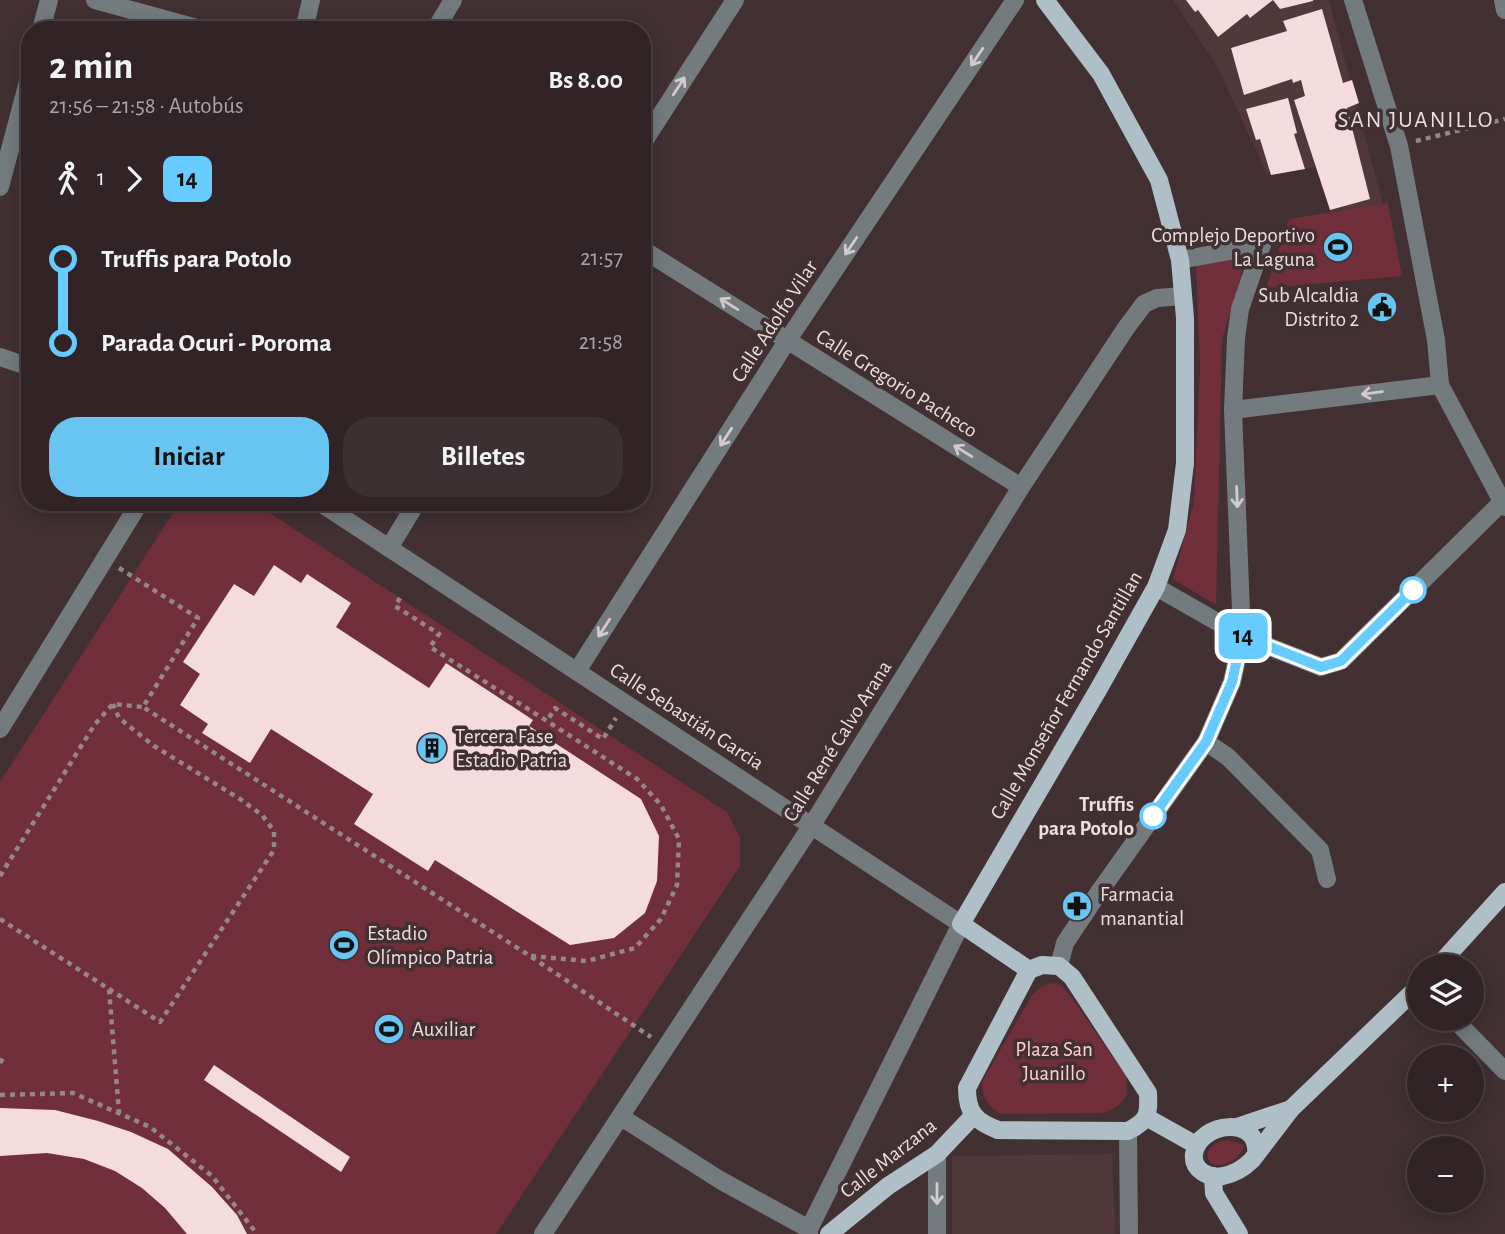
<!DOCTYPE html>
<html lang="es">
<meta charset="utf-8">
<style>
body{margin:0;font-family:"Alegreya Sans",sans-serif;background:#3d3032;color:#f1f3f6;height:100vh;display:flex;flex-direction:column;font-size:26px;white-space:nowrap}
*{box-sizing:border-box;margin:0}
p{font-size:23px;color:#a8a4a7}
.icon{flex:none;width:38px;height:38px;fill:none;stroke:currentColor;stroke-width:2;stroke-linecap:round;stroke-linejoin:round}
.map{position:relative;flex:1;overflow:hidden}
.drawer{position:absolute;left:21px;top:21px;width:630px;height:490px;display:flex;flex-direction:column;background:#322426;border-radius:28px;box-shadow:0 4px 18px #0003,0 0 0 2px #4d4143}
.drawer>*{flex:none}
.badge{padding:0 14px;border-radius:10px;font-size:24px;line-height:46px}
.tools{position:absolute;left:1407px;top:954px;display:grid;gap:14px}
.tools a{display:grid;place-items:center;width:77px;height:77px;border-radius:50%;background:#322426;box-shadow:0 4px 18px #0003,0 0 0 2px #4d4143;font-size:35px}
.map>.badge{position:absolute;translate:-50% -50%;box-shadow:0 0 0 4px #fff}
.legs{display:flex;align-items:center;gap:10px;height:77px;padding:0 28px;font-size:23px}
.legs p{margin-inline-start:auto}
.headline{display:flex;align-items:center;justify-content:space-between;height:119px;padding:0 28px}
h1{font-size:38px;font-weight:700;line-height:52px}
.action{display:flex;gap:14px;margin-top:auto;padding:14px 28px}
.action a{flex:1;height:80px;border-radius:28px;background:#68c4f0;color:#111;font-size:28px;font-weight:700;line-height:80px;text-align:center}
.action a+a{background:#3d3032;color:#f1f3f6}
ul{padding:0 28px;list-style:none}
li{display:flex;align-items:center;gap:24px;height:84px;font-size:26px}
li i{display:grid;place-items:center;width:10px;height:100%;margin:0 9px;background:currentColor}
li i::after{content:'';width:18px;height:18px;margin:-9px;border:5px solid;border-radius:50%;background:#322426}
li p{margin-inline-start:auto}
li:first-child i{background:linear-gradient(#0000 50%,currentColor 0)}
li:last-child i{background:linear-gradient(currentColor 50%,#0000 0)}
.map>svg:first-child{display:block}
</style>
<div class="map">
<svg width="1505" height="1234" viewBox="0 0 1505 1234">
<rect width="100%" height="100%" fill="#423033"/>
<g fill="#51383b">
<polygon points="1173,0 1329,0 1383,205 1332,215 1316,167 1267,174 1217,66"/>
<polygon points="1112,1154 1115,1234 952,1234 952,1156"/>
</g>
<g fill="#712f3b">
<polygon points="1388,203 1402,276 1266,288 1289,219"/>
<polygon points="1231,257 1241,259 1244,267 1222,339 1216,605 1173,579 1194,503 1200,365 1196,264"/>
<polygon points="180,502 253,502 727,812 740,838 740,866 496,1234 0,1234 0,782"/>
<path d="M1050 983 1061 985 1069 994 1126 1076 1127 1095 1118 1106 1104 1113 1000 1114C987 1104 982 1100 982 1082L1032 995 1041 987Z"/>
<path d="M1228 1140 1242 1144 1244 1147C1237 1160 1224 1169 1210 1163L1207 1154C1211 1144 1218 1142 1228 1140Z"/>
</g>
<g fill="#f3dbde">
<polygon points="1186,0 1313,0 1313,1 1280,9 1273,0 1250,18 1247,14 1218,37 1198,10 1195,12"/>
<polygon points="1322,9 1343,83 1352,80 1359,103 1347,108 1370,199 1330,210 1294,100 1305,96 1301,80 1293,83 1292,79 1244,95 1231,48 1287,31 1283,21"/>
<polygon points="1288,98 1297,133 1294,134 1305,169 1271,175 1260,139 1256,140 1246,109"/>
<polygon points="274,565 301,583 307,574 351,603 336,627 429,688 446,663 533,720 529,726 641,799 659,836 657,881 645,913 614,938 570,945 435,860 428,871 354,824 373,794 271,729 250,763 202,733 208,724 180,705 200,674 183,662 234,584 254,596"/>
<polygon points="214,1065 350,1157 341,1172 204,1080"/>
<polygon points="0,1108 55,1110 98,1121 131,1132 168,1149 212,1187 237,1215 247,1234 187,1234 165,1208 142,1188 115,1171 84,1159 47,1153 0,1156"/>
</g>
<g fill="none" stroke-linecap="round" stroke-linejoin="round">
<g stroke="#958688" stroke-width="4.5" stroke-dasharray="5 5" stroke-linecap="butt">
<polyline points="1416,141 1505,119"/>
<polyline points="119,568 198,618 143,707 530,956 651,1037"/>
<polyline points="400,598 395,606 439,634 430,647 547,721 555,708 603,739 616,718"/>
<polyline points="0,876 95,724 113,704 143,707"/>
<polyline points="0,919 109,989 119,1113"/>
<polyline points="531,956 587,961 635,948 661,919 677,885 679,839 661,805 637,779 547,721"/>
<polyline points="109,989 160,1022 274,850 274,831 262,815 240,799 154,746 119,718 113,704"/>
<polyline points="0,1063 4,1057"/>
<polyline points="0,1095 73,1093 150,1127 212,1176 257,1234"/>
</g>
<g stroke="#737b7f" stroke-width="18">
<polyline points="95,0 204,30"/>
<polyline points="1353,0 1399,146 1436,340 1440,385 1505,507"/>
<polyline points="1503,0 1505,10"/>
<polyline points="41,30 49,0"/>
<polyline points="304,30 311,0"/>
<polyline points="435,30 453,0"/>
<polyline points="642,144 735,0"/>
<polyline points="0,187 30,74"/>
<polyline points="642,249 1021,487"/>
<polyline points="1180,260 1262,245 1240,309 1236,338 1233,410"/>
<polyline points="0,357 30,367"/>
<polyline points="319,502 961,924 809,1229 809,1234"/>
<polyline points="389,548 417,502"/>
<polyline points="1156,587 1242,636 1321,667 1341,661 1502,502"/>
<polyline points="577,671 787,341 1015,0"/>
<polyline points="0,729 140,502"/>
<polyline points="1206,742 1228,757 1320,850 1327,879"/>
<polyline points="1059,966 1065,943 1097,895 1206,742 1232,682 1242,636 1233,410 1440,385"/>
<polyline points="1453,1018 1505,1071"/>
<polyline points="621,1117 720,1180 809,1229"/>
<polyline points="1128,1131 1129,1234"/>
<polyline points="937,1154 937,1234"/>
<polyline points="543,1234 812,825 1021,487 1126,328 1144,304 1157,298 1183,296"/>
</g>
<g stroke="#afbfc8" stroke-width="18">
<path d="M1042 965 1059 966 1072 977 1148 1093C1149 1115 1148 1121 1128 1131L998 1130C975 1121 967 1113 967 1088L1029 970Z"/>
<polyline points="1438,966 1505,892"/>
<polyline points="1029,970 961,924 1098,690 1156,587 1177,530 1185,463 1185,318 1180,260 1159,180 1101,74 1045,0"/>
<polyline points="1146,1117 1196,1145"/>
<polyline points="1237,1127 1291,1109"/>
<path d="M1256 1155C1261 1115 1199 1121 1194 1154 1192 1170 1209 1179 1223 1176 1234 1174 1245 1167 1252 1160L1291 1109 1419 986"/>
<polyline points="1213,1176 1214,1193 1239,1234"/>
<polyline points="829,1234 888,1186 937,1154 974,1115"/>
</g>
</g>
<defs><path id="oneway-shaft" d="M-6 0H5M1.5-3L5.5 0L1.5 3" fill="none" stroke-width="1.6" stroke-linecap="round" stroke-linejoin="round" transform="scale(1.75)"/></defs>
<g stroke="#d2cacc">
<use href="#oneway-shaft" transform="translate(977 57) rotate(124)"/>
<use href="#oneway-shaft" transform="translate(679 86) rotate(-57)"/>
<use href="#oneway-shaft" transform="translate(851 246) rotate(124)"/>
<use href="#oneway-shaft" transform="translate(729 304) rotate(-148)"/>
<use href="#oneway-shaft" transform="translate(1372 393) rotate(173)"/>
<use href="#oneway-shaft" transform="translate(726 437) rotate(123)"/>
<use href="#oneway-shaft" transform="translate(963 451) rotate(-148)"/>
<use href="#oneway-shaft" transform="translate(1237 497) rotate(88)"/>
<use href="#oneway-shaft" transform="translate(604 628) rotate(123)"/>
<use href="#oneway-shaft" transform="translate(937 1194) rotate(90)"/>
</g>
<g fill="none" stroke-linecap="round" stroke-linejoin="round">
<g stroke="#fff" stroke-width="16">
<polyline id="line-1" points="1153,816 1206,742 1232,682 1242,636 1321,667 1341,661 1413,590"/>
</g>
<use href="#line-1" stroke="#6cf" stroke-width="10"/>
</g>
<defs>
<g id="stadium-disc" transform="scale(1.575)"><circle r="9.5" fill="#68c4f0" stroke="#423033"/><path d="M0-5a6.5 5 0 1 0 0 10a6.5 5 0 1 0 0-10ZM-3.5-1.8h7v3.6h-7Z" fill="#111"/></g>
<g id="civic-disc" transform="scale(1.575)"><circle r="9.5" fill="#68c4f0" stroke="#423033"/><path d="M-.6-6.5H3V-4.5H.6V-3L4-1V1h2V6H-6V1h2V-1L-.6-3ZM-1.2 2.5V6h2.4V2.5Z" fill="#111"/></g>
<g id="building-disc" transform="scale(1.575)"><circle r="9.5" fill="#68c4f0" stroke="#423033"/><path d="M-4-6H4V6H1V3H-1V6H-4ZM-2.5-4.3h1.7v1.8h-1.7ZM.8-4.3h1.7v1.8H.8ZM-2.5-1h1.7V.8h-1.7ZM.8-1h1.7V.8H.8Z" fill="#111"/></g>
<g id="pharmacy-disc" transform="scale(1.575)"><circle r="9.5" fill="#68c4f0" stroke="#423033"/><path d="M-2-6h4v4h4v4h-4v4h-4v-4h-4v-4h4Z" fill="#111"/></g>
</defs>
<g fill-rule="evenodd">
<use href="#stadium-disc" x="1338" y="247"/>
<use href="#civic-disc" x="1382" y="307"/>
<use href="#building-disc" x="432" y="748"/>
<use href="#pharmacy-disc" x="1077" y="906"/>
<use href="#stadium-disc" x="344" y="945"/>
<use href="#stadium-disc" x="389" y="1029"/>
</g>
<g fill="#fff" stroke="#6cf" stroke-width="3.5">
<circle cx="1413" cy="590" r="12"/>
<circle cx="1153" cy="816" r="12"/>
</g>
<g text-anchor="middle" stroke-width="7" stroke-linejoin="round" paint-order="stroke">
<g font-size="21" fill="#eadedf" stroke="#423033" text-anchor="start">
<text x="1315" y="242" text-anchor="end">Complejo Deportivo<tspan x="1315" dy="24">La Laguna</tspan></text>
<text x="1359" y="302" text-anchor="end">Sub Alcaldia<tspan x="1359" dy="24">Distrito 2</tspan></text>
<text x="455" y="743">Tercera Fase<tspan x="455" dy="24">Estadio Patria</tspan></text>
<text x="1100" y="901">Farmacia<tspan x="1100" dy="24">manantial</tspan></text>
<text x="367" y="940">Estadio<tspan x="367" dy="24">Olímpico Patria</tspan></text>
<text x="412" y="1036">Auxiliar</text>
</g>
<g font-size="21" fill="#eadedf" stroke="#423033">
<text transform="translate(774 321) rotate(-57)" y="7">Calle Adolfo Vilar</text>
<text transform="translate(897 383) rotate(32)" y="7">Calle Gregorio Pacheco</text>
<text transform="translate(1066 695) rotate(-60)" y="7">Calle Monseñor Fernando Santillan</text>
<text transform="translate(687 716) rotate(33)" y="7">Calle Sebastián Garcia</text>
<text transform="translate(837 741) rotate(-58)" y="7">Calle René Calvo Arana</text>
<text transform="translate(888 1158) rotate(-38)" y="7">Calle Marzana</text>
</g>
<g font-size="21" font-weight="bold" fill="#eadedf" stroke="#423033" text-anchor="end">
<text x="1134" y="811">Truffis<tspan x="1134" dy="24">para Potolo</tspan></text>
</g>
<g font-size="21" fill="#fdd0d5" stroke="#423033">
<text x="1054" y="1056">Plaza San<tspan x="1054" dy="24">Juanillo</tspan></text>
</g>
<g font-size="23" letter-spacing="2" fill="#eadedf" stroke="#423033">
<text x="1416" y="127">SAN JUANILLO</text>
</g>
</g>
</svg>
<div class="tools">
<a><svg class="icon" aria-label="layers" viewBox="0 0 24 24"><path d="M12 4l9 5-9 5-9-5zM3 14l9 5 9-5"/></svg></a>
<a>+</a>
<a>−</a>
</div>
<b class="badge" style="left:1243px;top:636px;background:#6cf;color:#111">14</b>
<section class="drawer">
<div class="headline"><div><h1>2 min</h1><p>21:56 – 21:58 · Autobús</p></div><b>Bs 8.00</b></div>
<div class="legs"><svg class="icon" aria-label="walk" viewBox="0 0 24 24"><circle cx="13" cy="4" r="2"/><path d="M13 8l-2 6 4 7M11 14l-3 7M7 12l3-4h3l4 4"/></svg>1<svg class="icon" aria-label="forward" viewBox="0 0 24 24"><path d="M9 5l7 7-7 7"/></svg><b class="badge" style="background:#6cf;color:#111">14</b></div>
<ul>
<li><i style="color:#6cf"></i><b>Truffis para Potolo</b><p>21:57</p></li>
<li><i style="color:#6cf"></i><b>Parada Ocuri - Poroma</b><p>21:58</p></li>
</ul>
<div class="action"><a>Iniciar</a><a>Billetes</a></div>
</section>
</div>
